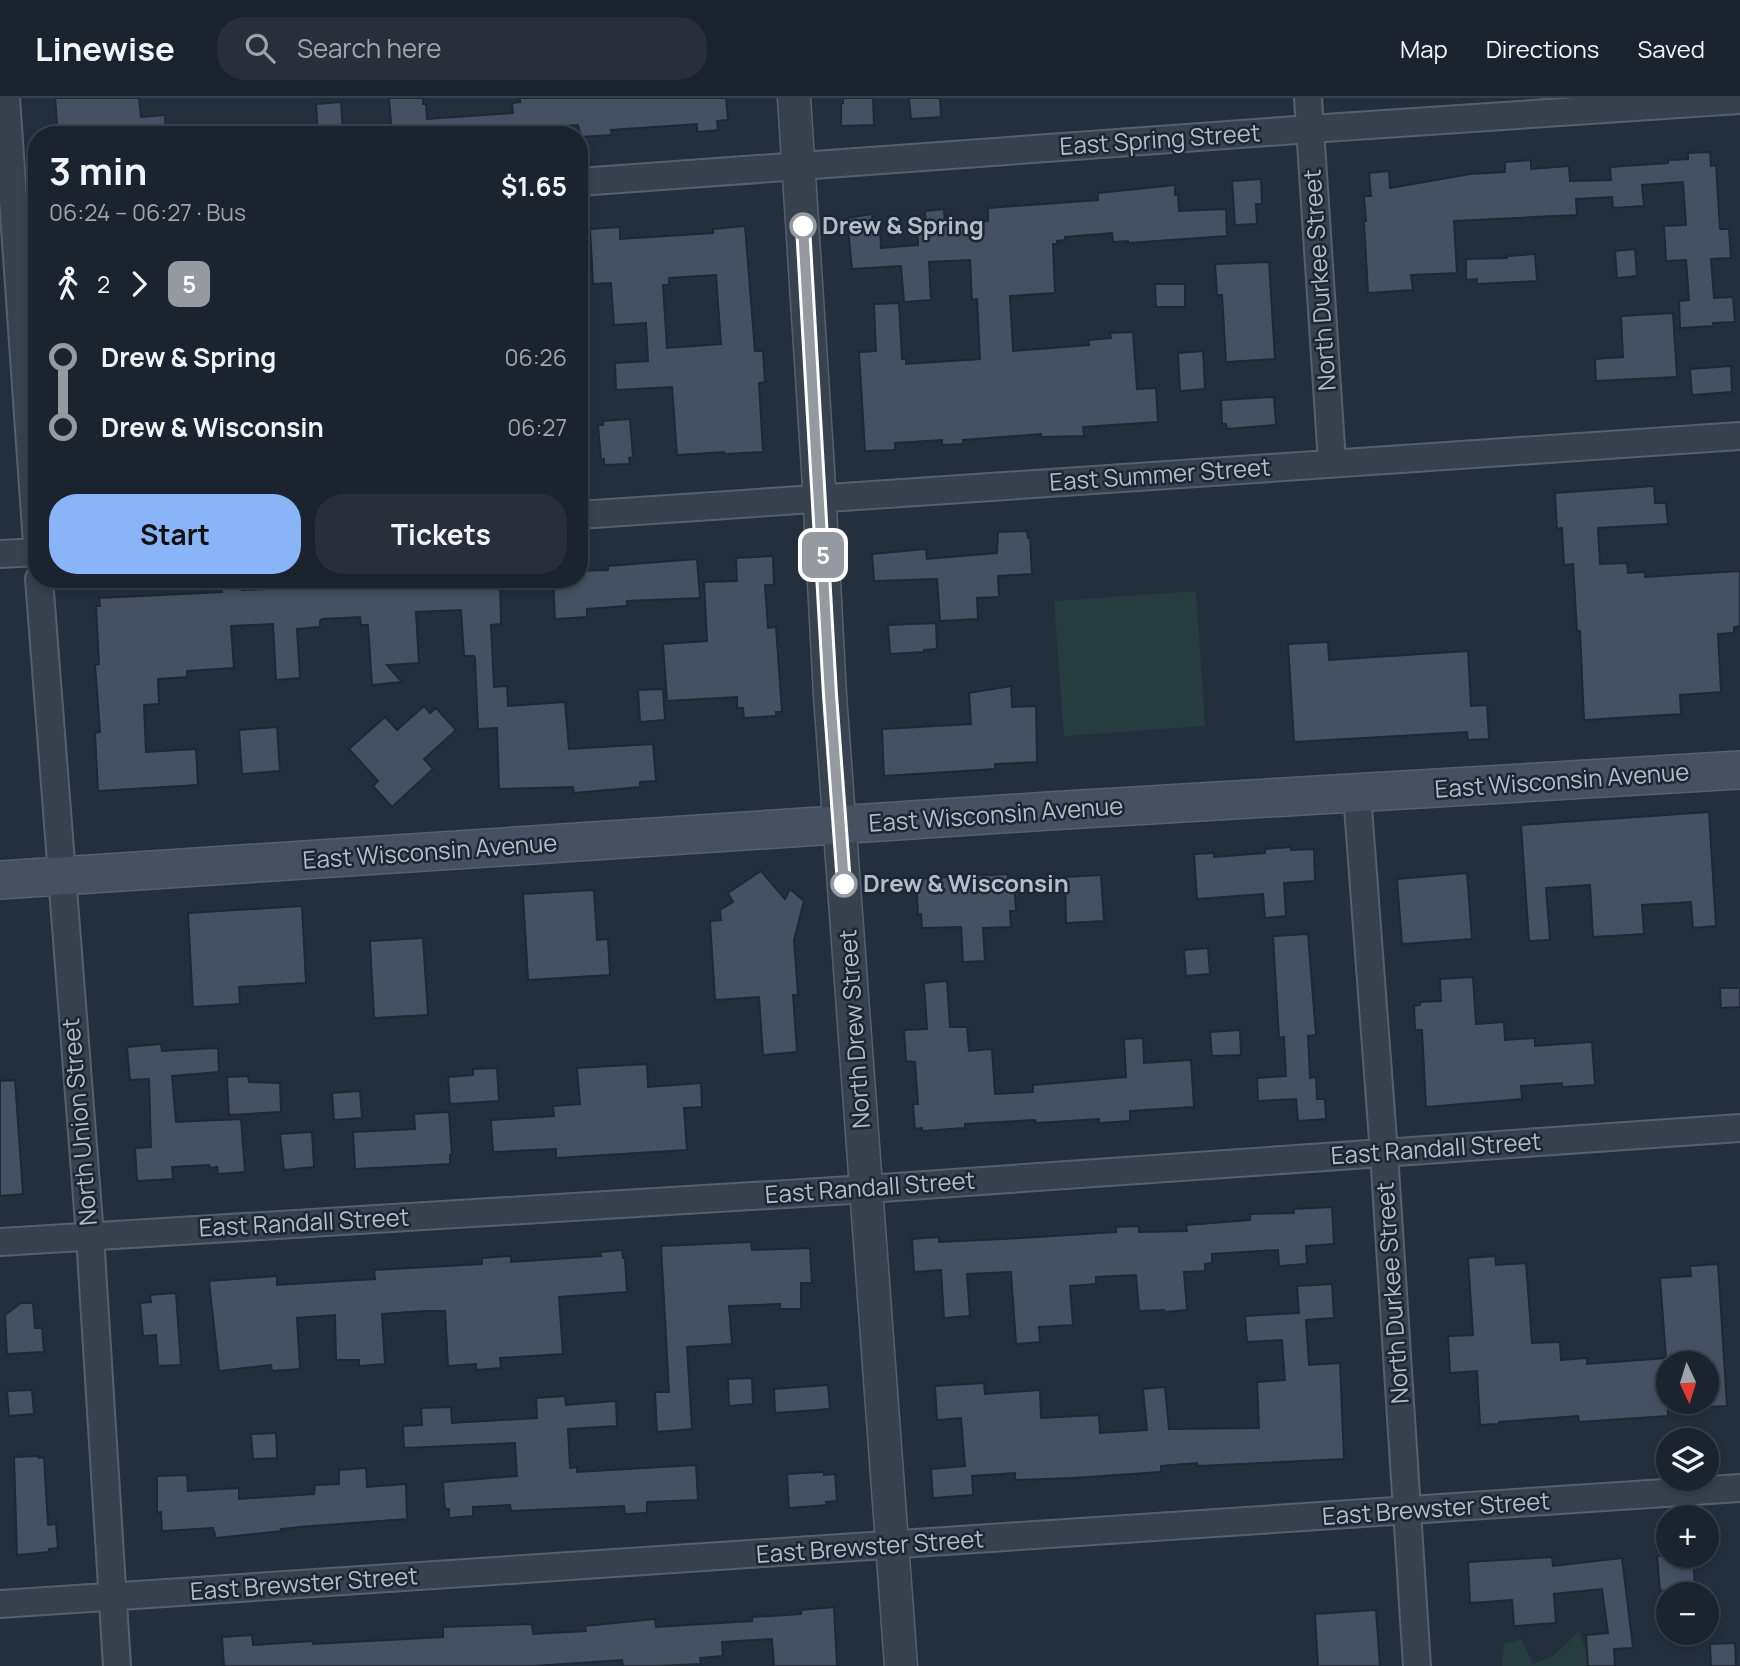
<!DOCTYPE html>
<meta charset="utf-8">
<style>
body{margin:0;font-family:Manrope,sans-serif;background:#282f3a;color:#f1f3f6;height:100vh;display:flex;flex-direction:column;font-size:26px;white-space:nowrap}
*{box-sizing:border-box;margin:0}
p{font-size:23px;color:#a0a4aa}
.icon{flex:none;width:38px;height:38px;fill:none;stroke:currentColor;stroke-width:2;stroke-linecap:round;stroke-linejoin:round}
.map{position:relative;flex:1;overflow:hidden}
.drawer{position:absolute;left:28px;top:28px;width:560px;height:462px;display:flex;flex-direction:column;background:#1b232e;border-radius:28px;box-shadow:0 4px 10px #0003,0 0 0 2px #39404a}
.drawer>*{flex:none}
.badge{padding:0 14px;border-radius:10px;font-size:24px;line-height:46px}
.needle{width:46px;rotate:176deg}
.tools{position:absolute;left:1656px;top:1253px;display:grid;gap:14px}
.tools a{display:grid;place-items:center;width:63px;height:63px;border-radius:50%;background:#1b232e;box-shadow:0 4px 10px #0003,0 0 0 2px #39404a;font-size:35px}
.map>.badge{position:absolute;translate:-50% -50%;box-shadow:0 0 0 4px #fff}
.legs{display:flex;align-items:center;gap:10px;height:77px;padding:0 21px;font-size:23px}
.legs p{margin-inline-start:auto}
.headline{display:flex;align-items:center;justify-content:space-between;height:119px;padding:0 21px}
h1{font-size:38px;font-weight:700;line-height:52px}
.action{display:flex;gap:14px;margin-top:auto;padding:14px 21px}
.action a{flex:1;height:80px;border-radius:28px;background:#8ab4f8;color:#111;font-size:28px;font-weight:700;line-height:80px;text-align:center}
.action a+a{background:#282f3a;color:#f1f3f6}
ul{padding:0 21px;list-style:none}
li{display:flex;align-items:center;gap:24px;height:70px;font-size:26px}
li i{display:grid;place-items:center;width:10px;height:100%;margin:0 9px;background:currentColor}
li i::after{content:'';width:18px;height:18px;margin:-9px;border:5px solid;border-radius:50%;background:#1b232e}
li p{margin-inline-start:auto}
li:first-child i{background:linear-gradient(#0000 50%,currentColor 0)}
li:last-child i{background:linear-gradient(currentColor 50%,#0000 0)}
header{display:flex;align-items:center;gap:42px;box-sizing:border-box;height:98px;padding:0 35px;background:#1b232e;border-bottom:2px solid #39404a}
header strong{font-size:33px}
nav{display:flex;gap:38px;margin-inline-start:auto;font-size:24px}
.search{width:490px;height:63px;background:#282f3a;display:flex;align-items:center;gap:18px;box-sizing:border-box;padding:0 24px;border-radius:28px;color:#a0a4aa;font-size:26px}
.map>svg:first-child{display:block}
</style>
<header>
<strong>Linewise</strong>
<div class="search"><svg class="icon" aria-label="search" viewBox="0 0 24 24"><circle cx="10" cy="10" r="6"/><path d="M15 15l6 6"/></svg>Search here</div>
<nav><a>Map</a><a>Directions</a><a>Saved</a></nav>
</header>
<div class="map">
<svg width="1740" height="1568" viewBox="0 0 1740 1568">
<rect width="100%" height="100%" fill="#242f3e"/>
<g fill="#263c3f">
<polygon points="1196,493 1205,628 1064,638 1054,503"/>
<polygon points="1579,1533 1587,1555 1608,1568 1502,1568 1504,1546 1521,1541 1533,1566 1553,1558"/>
</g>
<g fill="#455162" stroke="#1f2835" stroke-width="2" fill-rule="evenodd">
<polygon points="55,0 139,0 141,19 165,17 166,37 58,37"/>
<polygon points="389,0 423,0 423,6 426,6 427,21 513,15 512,5 520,4 520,0 726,0 728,22 717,23 718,32 697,34 697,26 611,32 612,37 581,39 578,27 540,30 540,37 392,37"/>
<polygon points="843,0 873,0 874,27 841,28 841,5 843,5"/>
<polygon points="909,0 940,0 941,19 911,21"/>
<polygon points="341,4 343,37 318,37 316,6"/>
<polygon points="1710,54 1711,68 1716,67 1720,131 1729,131 1731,160 1711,161 1714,200 1733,199 1735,224 1713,225 1713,228 1680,230 1679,203 1689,202 1686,162 1666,163 1664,128 1686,127 1683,84 1642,87 1644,108 1613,110 1612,99 1576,101 1577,117 1454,123 1457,175 1411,177 1413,192 1368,195 1364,123 1366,123 1364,98 1371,98 1369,75 1389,73 1390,90 1470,76 1505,74 1505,64 1531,62 1531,71 1569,68 1570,83 1611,82 1610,69 1668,65 1668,62 1688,61 1688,55"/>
<polygon points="1261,81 1262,106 1256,106 1257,126 1235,127 1232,83"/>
<polygon points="1175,87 1175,97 1178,96 1179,113 1226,111 1227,138 1128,145 1128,143 1113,144 1112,135 1065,139 1065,142 1057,143 1057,146 1053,146 1055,195 1010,198 1013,253 1089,247 1088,242 1111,240 1110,235 1133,234 1137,291 1156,290 1158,324 1083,329 1084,338 1041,339 1041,336 963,342 963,346 942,347 942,342 895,345 895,352 865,353 859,254 876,253 874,206 899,205 902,261 906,261 906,266 980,261 977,201 972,202 970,162 929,164 931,202 904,204 901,168 852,171 847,120 872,116 873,130 880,129 881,150 918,147 917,126 926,126 925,113 944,111 945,126 988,123 988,110 1098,102 1098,95"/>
<path d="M745 128 755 253H763L765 284 759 285 763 354 724 356V354L677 357 672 289 616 292 615 265 648 263 646 225 614 227 611 185 593 186 590 131 620 129V141L713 135V131ZM716 177 721 246 667 250 663 187H669V180Z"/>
<polygon points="1635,151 1637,178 1617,180 1615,153"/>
<polygon points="1535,156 1537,183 1477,186 1477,181 1466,182 1466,161 1507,160 1507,158"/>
<polygon points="1269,164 1275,261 1226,264 1222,197 1217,197 1215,166"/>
<polygon points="1155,186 1185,186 1185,209 1156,209"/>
<polygon points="1673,215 1677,279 1596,283 1595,261 1623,259 1621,218"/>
<polygon points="1203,253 1205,291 1180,293 1178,255"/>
<polygon points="1731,268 1732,294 1692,297 1690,271"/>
<polygon points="1274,299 1276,327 1227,331 1226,326 1222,326 1221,302"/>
<polygon points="630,321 633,359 629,360 630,366 604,367 604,361 601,362 598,327 603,327 603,323"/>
<polygon points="1654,388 1655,405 1666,405 1668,426 1598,430 1600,466 1627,465 1628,475 1645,474 1645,479 1740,473 1740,528 1734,529 1734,535 1718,536 1721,594 1680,597 1681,616 1584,622 1580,533 1577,533 1573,466 1564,467 1562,430 1557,431 1555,395"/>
<polygon points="1027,433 1028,440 1030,440 1032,476 998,478 999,499 977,500 978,521 940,523 937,481 874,483 872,456 926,451 927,461 997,455 998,434"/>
<polygon points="773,458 774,487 765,487 768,530 776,529 782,614 776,614 776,618 744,620 743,610 737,610 737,599 667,603 663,546 707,543 704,484 737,483 736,460"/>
<polygon points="697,461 700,500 627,503 627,508 587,511 587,519 555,521 553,481 579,481 579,473 608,472 608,468"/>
<polygon points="288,481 317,481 317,487 320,487 407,481 500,481 501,526 491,527 494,589 507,588 508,608 565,604 569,651 653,646 656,683 640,684 640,689 574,695 573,689 499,691 497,630 478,631 475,561 474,558 464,558 461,512 416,514 419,565 387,567 402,584 372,587 368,527 361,527 360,519 322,521 320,523 320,529 297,531 300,580 276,582 273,526 231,528 234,570 187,573 187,579 158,581 159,606 144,607 146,654 196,651 198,687 98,693 95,635 100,634 95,567 99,566 96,508 100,508 99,500 222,494 221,486 242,485 242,492 288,490"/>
<polygon points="936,525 937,551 924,552 924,554 890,556 888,527"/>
<polygon points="1328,544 1329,562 1468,553 1471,608 1487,607 1489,641 1468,642 1467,634 1294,644 1288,546"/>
<polygon points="1011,588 1012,609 1036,608 1037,664 995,666 995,671 884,678 882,631 971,626 969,595"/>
<polygon points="663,591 665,622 640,624 638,592"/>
<polygon points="424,608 430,615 436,610 456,632 424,661 433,671 392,709 373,688 378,683 349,651 385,619 397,632"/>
<polygon points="277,629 280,673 242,676 239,632"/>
<polygon points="1709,714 1716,828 1693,830 1691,804 1642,807 1644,836 1593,839 1590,787 1546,790 1550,842 1529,843 1521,727"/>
<polygon points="1291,749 1291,752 1314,751 1315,783 1284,785 1286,818 1265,820 1263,796 1197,801 1194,756 1214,755 1214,759 1265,755 1265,751"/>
<polygon points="761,773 785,801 790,791 804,803 794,842 798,897 793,897 797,954 763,957 759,899 715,902 710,823 721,822 720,812 733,804 728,795"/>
<polygon points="1467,775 1472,841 1402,846 1397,781"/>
<polygon points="1008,776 1008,784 1014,783 1016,813 1010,813 1011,829 983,830 985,863 963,864 961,829 922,830 921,816 918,817 916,781"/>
<polygon points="1101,777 1104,823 1066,825 1065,779"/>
<polygon points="594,792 597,842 608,841 610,877 528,882 523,796"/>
<polygon points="302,808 306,885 239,889 240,906 193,909 188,815"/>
<polygon points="1308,836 1316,937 1308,938 1310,980 1316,979 1317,1001 1325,1001 1326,1021 1298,1023 1296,1001 1258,1003 1257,980 1286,978 1284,939 1279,940 1273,838"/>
<polygon points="423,840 428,917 374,920 370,843"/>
<polygon points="1208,850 1210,876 1186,878 1184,852"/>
<polygon points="1473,879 1476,926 1504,924 1505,942 1535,940 1535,948 1592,944 1595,987 1562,989 1562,985 1521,988 1522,1001 1426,1009 1422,932 1415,932 1414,908 1420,907 1420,904 1441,903 1440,881"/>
<polygon points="947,883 950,929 967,929 969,953 992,951 995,996 1033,994 1033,987 1126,979 1124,941 1143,940 1144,965 1191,962 1194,1009 1130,1013 1130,1023 1099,1025 1099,1021 1036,1025 1035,1022 965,1026 965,1030 922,1033 922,1030 915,1031 913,1006 918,1006 915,964 906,963 904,932 927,931 924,885"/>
<polygon points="1720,890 1740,890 1740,909 1721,910"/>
<polygon points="1240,932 1241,957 1212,958 1210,934"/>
<polygon points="161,946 162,953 218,950 219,974 172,978 176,1024 241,1021 245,1074 218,1076 217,1069 210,1070 209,1067 172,1069 173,1081 137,1083 135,1050 151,1049 149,981 130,982 127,949"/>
<polygon points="647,966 648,989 701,985 702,1009 684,1010 687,1052 556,1060 556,1051 493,1054 491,1022 554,1018 553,1008 580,1006 577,970"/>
<polygon points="497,970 499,1003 450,1006 448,979 473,977 473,971"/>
<polygon points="248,978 249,984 280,985 281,1014 229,1017 227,979"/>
<polygon points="15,982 23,1096 0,1098 0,983"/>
<polygon points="360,993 362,1020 334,1022 332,995"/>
<polygon points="449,1014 452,1057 450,1057 450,1066 355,1071 353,1034 415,1031 414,1016"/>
<polygon points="312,1034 314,1069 284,1072 280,1036"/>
<polygon points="1332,1109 1334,1146 1306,1148 1307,1166 1279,1168 1278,1152 1212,1156 1212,1165 1205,1166 1205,1173 1184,1174 1187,1212 1164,1214 1164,1212 1139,1213 1136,1177 1096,1179 1096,1186 1070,1188 1073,1227 1039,1229 1040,1244 1016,1246 1011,1174 967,1176 970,1218 944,1220 941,1172 914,1174 912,1141 939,1139 939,1144 1021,1140 1116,1134 1116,1129 1139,1128 1139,1134 1187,1133 1186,1127 1250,1122 1250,1116 1294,1115 1294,1111"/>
<polygon points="751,1144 752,1152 810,1150 812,1185 801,1185 801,1211 780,1211 780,1206 729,1208 732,1246 687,1249 692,1331 657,1334 655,1294 669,1294 661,1148"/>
<polygon points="622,1152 623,1160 625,1160 627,1194 559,1199 563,1256 500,1260 501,1270 476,1272 476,1266 448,1268 445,1213 424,1213 382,1216 385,1266 359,1268 359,1262 336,1262 335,1217 297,1220 300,1271 272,1273 271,1267 219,1273 209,1183 277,1178 277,1187 375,1181 374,1172 482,1166 482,1160 511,1158 511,1164 601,1158 600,1154"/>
<polygon points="1495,1158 1496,1167 1526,1165 1532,1245 1560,1244 1561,1262 1587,1260 1587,1266 1666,1260 1660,1180 1691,1178 1690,1168 1718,1166 1727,1308 1706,1309 1706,1265 1668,1265 1668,1318 1579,1324 1578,1318 1499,1324 1499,1326 1480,1327 1477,1273 1450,1275 1448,1238 1473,1237 1468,1160"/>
<polygon points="1332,1186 1334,1220 1306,1222 1309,1267 1340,1265 1344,1361 1198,1368 1197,1365 1161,1368 1161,1374 1073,1380 1015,1382 1015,1375 972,1378 973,1397 933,1400 931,1371 965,1368 961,1320 937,1322 935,1288 984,1285 985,1296 1040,1292 1041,1320 1099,1317 1100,1335 1147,1332 1143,1291 1165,1289 1169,1331 1259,1330 1257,1284 1285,1282 1282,1242 1247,1244 1245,1218 1299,1215 1297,1188"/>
<polygon points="176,1195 181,1267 158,1268 156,1237 143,1238 140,1205 151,1204 150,1197"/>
<polygon points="21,1205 33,1205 35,1230 42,1230 44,1254 7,1256 5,1217"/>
<polygon points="752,1280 753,1306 729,1308 728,1281"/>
<polygon points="828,1287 830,1311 775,1315 774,1291"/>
<polygon points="32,1292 34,1316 9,1318 7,1293"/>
<polygon points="565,1298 566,1307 616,1303 617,1328 568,1331 570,1370 577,1369 577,1374 696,1367 698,1402 647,1404 647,1415 625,1416 624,1408 511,1413 510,1407 473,1409 473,1418 449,1420 449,1411 445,1411 443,1384 517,1378 515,1345 404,1350 403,1328 422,1327 421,1310 451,1309 452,1325 537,1320 536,1300"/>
<polygon points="276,1335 277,1360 253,1361 251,1336"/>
<polygon points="39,1358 39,1360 44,1359 48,1427 56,1426 58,1450 49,1451 49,1454 17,1457 14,1359"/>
<polygon points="366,1370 367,1389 406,1386 407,1421 299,1429 281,1431 282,1433 216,1440 213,1430 162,1433 161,1414 157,1415 157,1378 187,1377 188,1393 239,1390 239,1401 314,1396 315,1387 339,1386 339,1372"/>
<polygon points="824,1374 824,1377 835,1376 837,1403 826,1404 827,1407 789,1410 787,1376"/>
<polygon points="1657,1458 1693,1458 1695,1490 1660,1493"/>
<polygon points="1552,1459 1553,1468 1622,1460 1633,1550 1614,1551 1615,1568 1588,1568 1586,1537 1608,1535 1602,1491 1554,1496 1556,1525 1514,1528 1512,1502 1470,1505 1468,1464"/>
<polygon points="834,1509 837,1568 774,1568 772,1541 722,1544 723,1558 700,1560 701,1566 658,1568 623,1568 622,1562 534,1568 224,1568 222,1539 252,1537 253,1547 313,1543 313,1546 443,1539 443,1529 532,1526 533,1536 586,1533 585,1528 655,1521 656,1529 752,1523 752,1519 801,1516 801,1512"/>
<polygon points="1376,1512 1380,1568 1318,1568 1315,1516"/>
<polygon points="1735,1545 1736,1568 1711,1568 1710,1546"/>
</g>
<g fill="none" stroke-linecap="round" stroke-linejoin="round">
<g stroke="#565f6c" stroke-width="30">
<g id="minor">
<polyline points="6,0 37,446"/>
<polyline points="1308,0 1332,364"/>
<polyline points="579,84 1310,31 1740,2"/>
<polyline points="579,417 1740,338"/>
<polyline points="0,456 37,454"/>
<polyline points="39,481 90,1138 117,1568"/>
<polyline points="1357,696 1384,1055 1417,1568"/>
<polyline points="0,1144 867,1091 1740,1030"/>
<polyline points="0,1506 1740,1390"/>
</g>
</g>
<g stroke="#565f6c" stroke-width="35">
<polyline id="tertiary" points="794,0 818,372 830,597 901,1568"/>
</g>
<g stroke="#565f6c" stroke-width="40">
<polyline id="secondary" points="0,782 1049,713 1740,672"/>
</g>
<use href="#minor" stroke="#38414e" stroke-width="26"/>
<use href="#tertiary" stroke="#38414e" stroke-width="32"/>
<use href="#secondary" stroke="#465061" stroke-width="37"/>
</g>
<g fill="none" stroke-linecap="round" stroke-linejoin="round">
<g stroke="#fff" stroke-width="16">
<polyline id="line-1" points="803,128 830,597 844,786"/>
</g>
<use href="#line-1" stroke="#949a9f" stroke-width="10"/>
</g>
<g fill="#fff" stroke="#949a9f" stroke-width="3.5">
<circle cx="803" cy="128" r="12"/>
<circle cx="844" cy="786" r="12"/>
</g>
<g text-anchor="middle" stroke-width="5" stroke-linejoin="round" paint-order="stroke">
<g font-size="24" fill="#b4bcc9" stroke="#1d2633">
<text transform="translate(1160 42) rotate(-4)" y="8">East Spring Street</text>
<text transform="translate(1320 182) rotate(-94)" y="8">North Durkee Street</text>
<text transform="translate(1160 377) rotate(-4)" y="8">East Summer Street</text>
<text transform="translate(1562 683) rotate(-4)" y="8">East Wisconsin Avenue</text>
<text transform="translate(996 717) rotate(-4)" y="8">East Wisconsin Avenue</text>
<text transform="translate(430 754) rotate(-4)" y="8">East Wisconsin Avenue</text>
<text transform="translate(855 931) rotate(-94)" y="8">North Drew Street</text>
<text transform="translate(80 1024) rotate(-95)" y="8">North Union Street</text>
<text transform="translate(1436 1051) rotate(-4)" y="8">East Randall Street</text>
<text transform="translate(870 1090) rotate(-4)" y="8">East Randall Street</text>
<text transform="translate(304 1125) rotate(-3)" y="8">East Randall Street</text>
<text transform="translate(1393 1195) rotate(-94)" y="8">North Durkee Street</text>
<text transform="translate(1436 1411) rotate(-4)" y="8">East Brewster Street</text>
<text transform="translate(870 1449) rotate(-4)" y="8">East Brewster Street</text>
<text transform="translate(304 1486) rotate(-4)" y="8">East Brewster Street</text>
</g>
<g font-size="24" font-weight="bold" fill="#b4bcc9" stroke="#1d2633" text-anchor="start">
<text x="822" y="136">Drew &amp; Spring</text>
<text x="863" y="794">Drew &amp; Wisconsin</text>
</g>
</g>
</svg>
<div class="tools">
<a><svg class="needle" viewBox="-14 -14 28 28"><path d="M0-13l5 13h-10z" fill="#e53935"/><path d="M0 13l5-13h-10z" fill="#a0a4aa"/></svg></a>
<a><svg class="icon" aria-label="layers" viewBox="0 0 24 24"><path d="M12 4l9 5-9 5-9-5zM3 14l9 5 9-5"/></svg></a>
<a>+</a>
<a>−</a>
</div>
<b class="badge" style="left:823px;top:457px;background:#949a9f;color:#fff">5</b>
<section class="drawer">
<div class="headline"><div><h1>3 min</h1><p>06:24 – 06:27 · Bus</p></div><b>$1.65</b></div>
<div class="legs"><svg class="icon" aria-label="walk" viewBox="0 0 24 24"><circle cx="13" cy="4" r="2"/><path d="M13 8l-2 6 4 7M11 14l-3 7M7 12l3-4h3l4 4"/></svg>2<svg class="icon" aria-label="forward" viewBox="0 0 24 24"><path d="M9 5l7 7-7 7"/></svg><b class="badge" style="background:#949a9f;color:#fff">5</b></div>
<ul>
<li><i style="color:#949a9f"></i><b>Drew &amp; Spring</b><p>06:26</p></li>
<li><i style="color:#949a9f"></i><b>Drew &amp; Wisconsin</b><p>06:27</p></li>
</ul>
<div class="action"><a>Start</a><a>Tickets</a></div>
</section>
</div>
